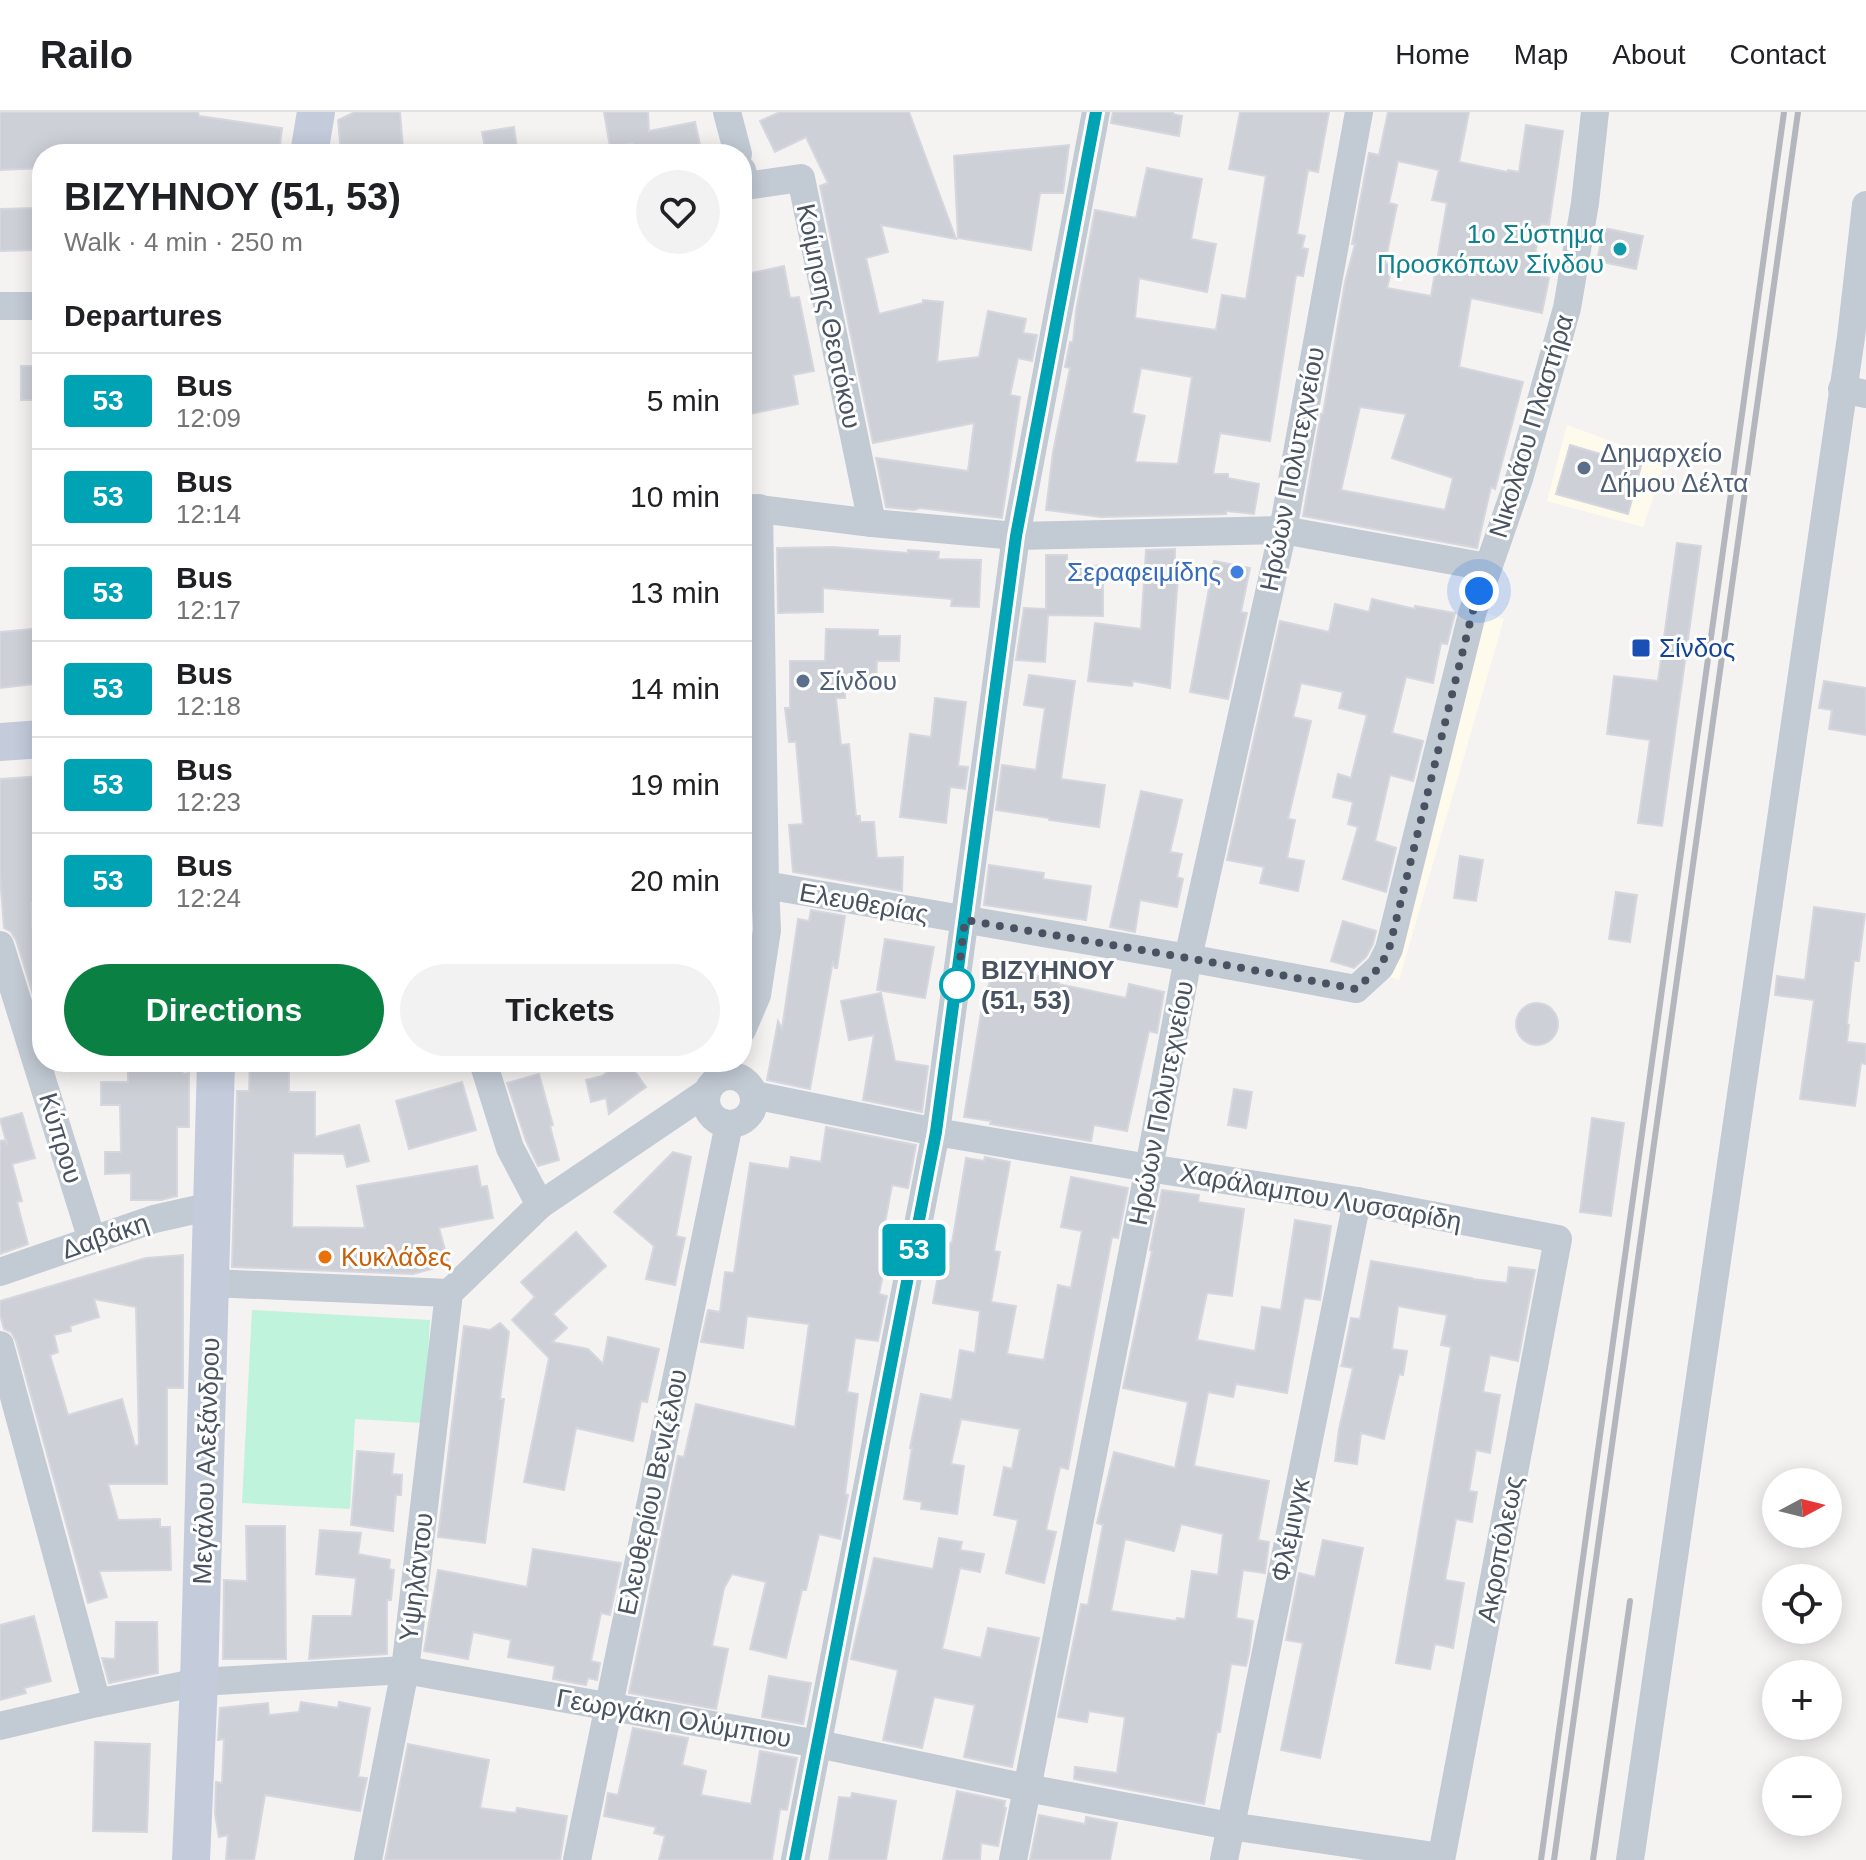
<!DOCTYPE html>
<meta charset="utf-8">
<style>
body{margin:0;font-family:Helvetica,sans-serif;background:#f2f2f2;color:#202124;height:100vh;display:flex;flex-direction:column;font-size:30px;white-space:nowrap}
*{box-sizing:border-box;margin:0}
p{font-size:26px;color:#757577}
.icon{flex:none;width:44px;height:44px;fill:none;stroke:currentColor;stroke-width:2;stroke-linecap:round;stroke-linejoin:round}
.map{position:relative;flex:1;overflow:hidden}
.sheet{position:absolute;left:32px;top:32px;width:720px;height:928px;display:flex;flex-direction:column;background:#fff;border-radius:32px;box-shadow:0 4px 20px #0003}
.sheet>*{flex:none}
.badge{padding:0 16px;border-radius:6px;font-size:28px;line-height:52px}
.needle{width:52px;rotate:83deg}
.tools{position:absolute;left:1762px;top:1356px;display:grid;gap:16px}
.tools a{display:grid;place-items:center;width:80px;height:80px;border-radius:50%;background:#fff;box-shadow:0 4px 20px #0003;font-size:40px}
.you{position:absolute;width:40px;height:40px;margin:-20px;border:6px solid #fff;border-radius:50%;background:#1a73e8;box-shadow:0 0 0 12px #1a73e833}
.map>.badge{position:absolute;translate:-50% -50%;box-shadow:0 0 0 4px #fff}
h2{padding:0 32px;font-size:30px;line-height:72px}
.round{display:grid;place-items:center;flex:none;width:84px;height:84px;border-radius:42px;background:#f2f2f2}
.head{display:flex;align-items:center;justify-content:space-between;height:136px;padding:0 32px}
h1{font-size:38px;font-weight:700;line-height:60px}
.cta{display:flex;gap:16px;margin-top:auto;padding:16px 32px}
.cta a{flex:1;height:92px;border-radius:48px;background:#0b8043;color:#fff;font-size:32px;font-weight:700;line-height:92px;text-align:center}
.cta a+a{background:#f2f2f2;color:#202124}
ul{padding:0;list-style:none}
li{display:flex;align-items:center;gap:24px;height:96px;padding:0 32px;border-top:2px solid #e0e0e0}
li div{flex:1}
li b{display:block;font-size:30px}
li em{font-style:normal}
li .badge{min-width:88px;font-weight:700;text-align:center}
header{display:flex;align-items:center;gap:48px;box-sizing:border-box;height:112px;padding:0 40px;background:#fff;border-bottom:2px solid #e0e0e0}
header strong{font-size:38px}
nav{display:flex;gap:44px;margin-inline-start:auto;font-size:28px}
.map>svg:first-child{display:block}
</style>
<header>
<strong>Railo</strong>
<nav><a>Home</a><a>Map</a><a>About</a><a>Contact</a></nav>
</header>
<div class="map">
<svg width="1866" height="1748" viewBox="0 0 1866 1748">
<rect width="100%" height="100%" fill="#f5f2f2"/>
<g fill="#fefbed">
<polygon points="1567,313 1666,349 1643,415 1547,389"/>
<polygon points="1479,499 1504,507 1399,868 1374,860"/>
</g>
<polygon fill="#bff3db" points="252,1198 430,1208 424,1311 355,1307 350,1397 242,1391"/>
<g fill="#ced0d8" stroke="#d6d7de" stroke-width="2" fill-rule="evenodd">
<polygon points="0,0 198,0 199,4 282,16 279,42 42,42 42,56 0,58"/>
<polygon points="355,0 400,0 403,36 381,42 341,42 338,8"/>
<polygon points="604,0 648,0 649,19 695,10 702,42 634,42 633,31 610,35"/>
<polygon points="780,0 909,0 956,127 881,113 888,140 866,146 879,202 923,191 923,188 943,190 937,250 979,245 988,199 1026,207 1023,221 1037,223 1032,249 1018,246 1010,283 1020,285 1002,406 920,396 914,398 886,395 876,346 968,359 974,311 873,331 820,74 828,71 806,25 775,40 760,9"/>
<polygon points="1113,0 1173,0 1173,2 1182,4 1179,24 1111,11"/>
<path d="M1240 0H1329L1318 60 1308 58 1297 122 1305 124 1302 136 1308 137 1303 164 1296 163 1270 329 1220 321 1213 362H1228V366L1259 372 1254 402 1226 399V402L1101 405 1046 398 1053 340 1070 256 1065 255 1070 230H1073L1076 199 1095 98 1136 106 1147 56 1202 67 1191 127 1216 132 1207 180 1139 166 1135 206 1216 218 1222 183 1246 187 1266 64 1229 57ZM1141 256 1192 265 1178 352 1135 350 1145 304 1132 301Z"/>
<path d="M1388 0H1469L1459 50 1507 60 1508 58 1519 60 1526 13 1563 19 1549 113 1541 112 1531 162 1549 166 1542 201 1471 186 1459 255 1523 270 1495 377 1491 375 1477 436 1303 404 1321 302H1323L1345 170 1355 132H1352L1369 41 1379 43ZM1398 49 1439 58 1432 88 1447 91 1431 184 1387 176 1393 152 1385 151 1397 93 1389 91ZM1360 295 1406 302 1392 346 1453 366 1445 398 1341 378Z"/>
<polygon points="514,15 518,42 486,42 482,20"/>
<polygon points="1069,33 1063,81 1040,81 1031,138 958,126 954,44"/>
<polygon points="35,96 36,138 0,139 0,97"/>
<polygon points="1604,116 1643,124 1636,157 1597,149"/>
<polygon points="784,154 790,186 799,185 814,259 793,263 798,292 750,302 742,264 742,163"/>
<rect x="21" y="254" width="21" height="34"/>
<polygon points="1570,333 1641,354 1628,402 1556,382"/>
<polygon points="1677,431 1701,434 1662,714 1638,711 1650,628 1607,622 1614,564 1658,569"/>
<polygon points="833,435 908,441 908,438 939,440 938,447 981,448 979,495 951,494 952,487 823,476 823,500 778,501 777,436"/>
<polygon points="1175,437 1175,449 1179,449 1170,576 1133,569 1132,574 1088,569 1095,511 1141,517 1146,438"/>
<polygon points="1046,443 1067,443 1067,453 1103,454 1103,504 1048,503 1045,550 1016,548 1024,496 1046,497"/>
<polygon points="1214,449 1250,456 1241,500 1247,501 1228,587 1190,580"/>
<polygon points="1372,487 1415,497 1415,494 1455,501 1447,532 1441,531 1433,571 1406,565 1392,621 1423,629 1413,669 1390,663 1375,729 1396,736 1386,780 1343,767 1358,715 1348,712 1353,690 1333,685 1338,662 1351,666 1367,603 1339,596 1343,580 1301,571 1293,605 1311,609 1288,707 1295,708 1287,746 1304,749 1298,779 1260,771 1264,755 1227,748 1280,509 1329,520 1335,492 1369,500"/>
<polygon points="42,516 42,571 0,576 0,520"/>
<polygon points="826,517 878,518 878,524 900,524 899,549 877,549 876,576 845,575 845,586 836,586 841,633 849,632 856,704 860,704 860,710 874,710 877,746 903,745 902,779 793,760 789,713 803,712 796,630 789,630 785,596 790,596 790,549 825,549"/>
<polygon points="1029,563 1075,569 1061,667 1105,673 1099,715 1049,708 1049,706 996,698 1002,653 1036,658 1045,596 1024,593"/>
<polygon points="1824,569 1866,576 1866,623 1829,617 1832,598 1819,596"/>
<polygon points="935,586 966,590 958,654 968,655 965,677 950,675 946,711 900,705 910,622 931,625"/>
<polygon points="42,664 42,790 31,791 35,853 42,851 42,911 16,828 11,820 4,816 0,765 0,667"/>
<polygon points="1141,679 1182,688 1170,740 1182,742 1177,765 1183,767 1177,795 1140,788 1135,820 1110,815"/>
<polygon points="1460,744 1483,748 1476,789 1454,786"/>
<polygon points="989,753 1044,761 1043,767 1091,774 1086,808 984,793"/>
<polygon points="1616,780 1637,783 1630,830 1609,827"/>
<polygon points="1814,795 1865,802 1859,849 1854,849 1847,912 1849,913 1847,930 1866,932 1866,952 1861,951 1855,994 1800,987 1814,888 1775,883 1777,864 1805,868"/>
<polygon points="811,798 845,804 837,856 835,856 833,849 810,977 767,968 778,909 782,917 798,807 809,809"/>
<polygon points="1343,809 1376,819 1373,832 1366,845 1354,856 1331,849"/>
<polygon points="885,827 934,835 925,886 877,878"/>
<polygon points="1010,858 1059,868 1058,872 1126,886 1129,872 1164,880 1157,921 1149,919 1127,1019 1094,1013 1091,1029 990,1012 991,1009 964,1005 981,901 990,868"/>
<polygon points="881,881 895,949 928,954 922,1000 863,988 874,923 849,928 841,889"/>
<circle cx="1537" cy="912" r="21"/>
<polygon points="128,950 183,950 183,962 189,961 189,1015 177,1015 177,1084 161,1088 131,1088 131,1061 105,1062 105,1040 121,1040 120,993 101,993 101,970 128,970"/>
<polygon points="250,950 289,950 289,980 315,980 315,1025 359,1013 369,1049 347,1055 344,1042 293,1041 292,1115 365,1116 357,1074 477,1054 481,1075 487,1074 493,1106 439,1116 449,1152 413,1162 232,1155 237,979 249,979"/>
<polygon points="621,950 628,950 646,975 609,1002 606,986 591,990 586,968 602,964"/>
<polygon points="539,962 553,1013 550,1014 559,1048 538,1054 526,1029 507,971"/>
<polygon points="462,970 476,1018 409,1037 396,989"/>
<polygon points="1234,977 1252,980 1246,1016 1228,1013"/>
<polygon points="22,1001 35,1046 12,1052 22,1089 17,1090 28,1132 0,1142 0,1029 6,1028 7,1033 0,1007"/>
<polygon points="1592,1006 1624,1011 1611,1104 1580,1100"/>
<polygon points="826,1015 916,1033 908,1076 892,1073 885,1111 893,1113 879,1182 887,1184 878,1229 855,1226 847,1280 858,1282 845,1382 848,1383 840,1427 819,1422 806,1478 802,1478 786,1546 750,1537 766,1470 732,1462 724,1476 712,1534 728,1537 716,1597 629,1581 678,1344 684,1345 696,1292 795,1315 809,1212 747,1204 743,1236 701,1230 708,1198 720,1200 725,1160 734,1161 750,1051 789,1057 791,1045 821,1050"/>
<polygon points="673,1040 691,1045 676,1124 685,1126 675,1173 646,1167 654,1134 614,1100"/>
<polygon points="985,1045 1010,1050 994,1139 1000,1140 991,1190 1016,1194 1007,1242 1044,1248 1058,1173 1071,1176 1082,1119 1061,1115 1071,1065 1128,1076 1118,1126 1112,1125 1068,1357 1060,1355 1046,1418 1056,1420 1044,1471 1006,1461 1018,1408 994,1403 1004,1355 1012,1357 1020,1317 961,1307 951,1352 964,1354 957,1402 921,1397 922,1390 904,1387 912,1336 910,1336 921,1282 952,1288 960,1238 975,1241 980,1199 933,1191 944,1130 952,1131 966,1046 984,1049"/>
<path d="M1162 1078 1199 1083 1198 1090 1244 1097 1232 1184 1207 1181 1197 1228 1255 1239 1262 1195 1281 1198 1295 1108 1331 1114 1320 1188 1304 1186 1287 1281 1236 1272 1233 1285 1208 1280 1194 1354 1269 1369 1258 1428 1269 1430 1265 1461 1243 1458 1236 1506 1253 1509 1249 1541 1246 1554 1231 1552 1220 1620H1217L1204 1692 1074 1667 1075 1655 1117 1661 1125 1605 1089 1599 1087 1610 1058 1605 1081 1492 1088 1493 1103 1413 1097 1411 1114 1340 1175 1356 1188 1290 1123 1276 1152 1139 1150 1138ZM1181 1412 1223 1422 1218 1463 1192 1459 1185 1507 1177 1506 1176 1509 1111 1499 1125 1427 1174 1439Z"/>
<polygon points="576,1120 606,1154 553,1202 567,1216 552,1230 588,1237 603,1252 608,1225 659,1237 647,1290 641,1289 633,1329 576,1316 564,1378 524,1370 549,1246 512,1208 535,1185 521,1170"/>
<path d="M183 1143V1276H167V1372H108L118 1408 160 1407V1415H170L171 1458 99 1459 107 1485 88 1491 16 1229 11 1220 4 1217 0 1202V1189L146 1146ZM94 1187 136 1195 139 1333 135 1334 122 1287 68 1303 50 1243 58 1240 54 1223 71 1219 70 1214 99 1205Z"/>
<polygon points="1371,1149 1472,1166 1472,1167 1507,1171 1509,1155 1535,1158 1518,1249 1490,1243 1483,1280 1500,1283 1490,1341 1476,1338 1469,1379 1477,1380 1472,1410 1456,1407 1445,1468 1464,1471 1453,1536 1435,1532 1430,1557 1396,1551 1451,1235 1441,1233 1447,1203 1398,1194 1392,1237 1407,1239 1403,1263 1399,1262 1384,1327 1361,1321 1357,1352 1335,1349 1339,1317 1353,1256 1341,1254 1342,1252 1351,1206 1360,1207"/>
<polygon points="500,1211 509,1220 500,1287 504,1287 485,1431 438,1425 464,1214 490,1218"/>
<polygon points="357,1339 394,1342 392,1362 402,1363 401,1383 396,1383 393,1419 351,1413"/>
<polygon points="246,1414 285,1414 286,1547 223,1547 224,1468 247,1469"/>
<polygon points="320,1418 361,1421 358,1442 390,1448 389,1457 394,1458 391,1488 387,1488 387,1542 309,1547 313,1504 352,1504 356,1466 316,1462"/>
<polygon points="939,1426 962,1430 960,1438 984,1442 980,1460 960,1456 942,1537 981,1546 988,1516 1039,1526 1012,1655 964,1645 975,1593 934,1585 922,1636 883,1628 898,1558 851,1547 874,1446 933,1457"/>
<polygon points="1323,1428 1363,1436 1320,1646 1281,1638 1303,1531 1286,1528 1299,1461 1315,1465"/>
<polygon points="533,1437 621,1451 610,1503 601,1501 591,1549 600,1551 597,1568 588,1566 586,1573 553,1567 555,1554 508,1545 511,1528 473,1520 468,1547 424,1539 438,1458 527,1475"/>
<polygon points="34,1504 51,1569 24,1576 26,1581 0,1588 0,1513"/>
<polygon points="116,1510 157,1510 158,1561 109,1571 102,1546 115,1547"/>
<polygon points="769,1564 811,1571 803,1612 762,1605"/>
<polygon points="301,1590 338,1596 339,1590 370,1596 358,1665 367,1666 360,1699 265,1683 254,1748 226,1748 228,1723 219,1725 215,1702 216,1670 222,1671 224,1627 218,1628 220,1596 268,1591 269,1603 299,1600"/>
<polygon points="633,1616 688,1626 682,1653 706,1659 701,1683 751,1692 760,1639 797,1646 787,1698 780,1697 772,1748 659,1748 665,1724 654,1721 656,1715 604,1704 608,1681 618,1683"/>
<polygon points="95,1630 150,1632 147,1720 93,1719"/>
<polygon points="408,1632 489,1648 480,1696 516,1701 517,1696 567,1704 560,1748 385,1748"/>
<polygon points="957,1679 1005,1689 1004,1695 1006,1696 998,1734 981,1731 980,1748 943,1748"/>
<polygon points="852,1681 896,1689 886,1748 829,1748 839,1685 851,1686"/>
<polygon points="1039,1703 1085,1712 1086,1705 1117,1711 1110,1748 1030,1748"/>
</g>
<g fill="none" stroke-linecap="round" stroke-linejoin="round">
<g stroke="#c2cad4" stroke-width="28">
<polyline points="727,0 738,42"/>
<polyline points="742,58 746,74 801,66 872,411"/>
<polyline points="0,194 42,194"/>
<polyline points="1842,277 1866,282"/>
<polyline points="742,395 872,411 1016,424 1283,418 1487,455"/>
<polyline points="765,773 1188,846 1356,877 1380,855 1389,837 1472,502 1519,367 1567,196 1585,91 1595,0"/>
<polyline points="0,833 92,1128"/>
<polyline points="742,918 757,883 767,818 765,773 759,396"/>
<polyline points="483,950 510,1036 540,1093"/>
<circle cx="730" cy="988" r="24"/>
<polyline points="754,983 936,1020 1149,1056 1357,1089 1558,1127 1441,1748"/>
<polyline points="0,1160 154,1107 212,1094"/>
<polyline points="211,1171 449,1181"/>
<polyline points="0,1233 97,1591"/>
<polyline points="0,1614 97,1591 199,1570 405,1558 818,1632 1027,1676 1230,1714 1441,1745"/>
<polyline points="368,1748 405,1558 449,1181 540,1093 707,980"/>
<polyline points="577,1748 729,1012"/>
<polyline points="795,1748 936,1020 1016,424 1096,0"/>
<polyline points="1013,1748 1149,1056 1188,846 1283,418 1359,0"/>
<polyline points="1224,1748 1357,1089"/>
<polyline points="1630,1748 1851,225 1866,93"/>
</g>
<g stroke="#c4ccdc" stroke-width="38">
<polyline points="309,42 316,0"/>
<polyline points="0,630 42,627"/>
<polyline points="191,1748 199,1570 216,950"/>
</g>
<g stroke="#b4b6bd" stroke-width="6">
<polyline points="1541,1748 1784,0"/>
<polyline points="1554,1748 1798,0"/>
<polyline points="1593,1748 1630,1489"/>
</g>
</g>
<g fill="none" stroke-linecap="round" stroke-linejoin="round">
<g stroke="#fff" stroke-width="18">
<polyline id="line" points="795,1748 936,1020 1016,424 1096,0"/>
</g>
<use href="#line" stroke="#00a3b4" stroke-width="12"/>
<polyline stroke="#485261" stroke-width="8" stroke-dasharray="0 14.4" points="957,873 965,808 1188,846 1356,877 1380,855 1389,837 1472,502 1479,479"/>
</g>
<circle fill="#0f9aa8" stroke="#fff" stroke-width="3" cx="1620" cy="137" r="8"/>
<g fill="#5c6f8a" stroke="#fff" stroke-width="3">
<circle cx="1584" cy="356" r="8"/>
<circle cx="803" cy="569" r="8"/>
</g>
<circle fill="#3f7fe0" stroke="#fff" stroke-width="3" cx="1237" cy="460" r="8"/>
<rect fill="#1a4fb4" stroke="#fff" stroke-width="3" x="1631" y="526" width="20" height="20" rx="4"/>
<circle fill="#fff" stroke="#00a3b4" stroke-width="4" cx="957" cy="873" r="16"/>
<circle fill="#e8710a" stroke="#fff" stroke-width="3" cx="325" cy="1145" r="8"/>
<g text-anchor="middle" stroke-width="6" stroke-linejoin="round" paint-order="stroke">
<g font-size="26" fill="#0d838f" stroke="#fff" text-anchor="end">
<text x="1604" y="131">1ο Σύστημα<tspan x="1604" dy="30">Προσκόπων Σίνδου</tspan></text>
</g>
<g font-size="26" fill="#485261" stroke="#fff">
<text transform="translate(829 204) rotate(78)" y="9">Κοίμησης Θεοτόκου</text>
<text transform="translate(1531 314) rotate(-73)" y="9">Νικολάου Πλαστήρα</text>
<text transform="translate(1292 357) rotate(-79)" y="9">Ηρώων Πολυτεχνείου</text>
<text transform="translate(864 791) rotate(10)" y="9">Ελευθερίας</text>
<text transform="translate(1161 991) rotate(-79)" y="9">Ηρώων Πολυτεχνείου</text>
<text transform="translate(61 1026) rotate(73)" y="9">Κύπρου</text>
<text transform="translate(1321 1085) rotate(10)" y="9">Χαράλαμπου Λυσσαρίδη</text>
<text transform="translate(105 1124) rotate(-19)" y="9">Δαβάκη</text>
<text transform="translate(206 1349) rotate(-88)" y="9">Μεγάλου Αλεξάνδρου</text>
<text transform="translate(652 1380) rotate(-78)" y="9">Ελευθερίου Βενιζέλου</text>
<text transform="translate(1290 1418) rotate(-78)" y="9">Φλέμινγκ</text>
<text transform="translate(1500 1437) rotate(-79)" y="9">Ακροπόλεως</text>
<text transform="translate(416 1465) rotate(-83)" y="9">Υψηλάντου</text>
<text transform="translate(674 1606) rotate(10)" y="9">Γεωργάκη Ολύμπιου</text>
</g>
<g font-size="26" fill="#4e5e75" stroke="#fff" text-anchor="start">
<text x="1600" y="350">Δημαρχείο<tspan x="1600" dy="30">Δήμου Δέλτα</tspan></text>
<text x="819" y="578">Σίνδου</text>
</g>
<g font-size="26" fill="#366cbe" stroke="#fff" text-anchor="end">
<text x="1221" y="469">Σεραφειμίδης</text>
</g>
<g font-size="26" fill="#164399" stroke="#fff" text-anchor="start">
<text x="1659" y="545">Σίνδος</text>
</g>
<g font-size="26" font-weight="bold" fill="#485261" stroke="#fff" text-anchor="start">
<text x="981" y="867">ΒΙΖΥΗΝΟΥ<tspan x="981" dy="30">(51, 53)</tspan></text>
</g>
<g font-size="26" fill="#c56008" stroke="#fff" text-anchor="start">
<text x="341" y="1154">Κυκλάδες</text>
</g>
</g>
</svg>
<div class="tools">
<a><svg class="needle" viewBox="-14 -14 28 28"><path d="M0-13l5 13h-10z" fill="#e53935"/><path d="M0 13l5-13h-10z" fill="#757577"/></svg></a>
<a><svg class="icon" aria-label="locate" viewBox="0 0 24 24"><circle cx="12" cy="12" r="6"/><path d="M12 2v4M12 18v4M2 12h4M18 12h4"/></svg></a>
<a>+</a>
<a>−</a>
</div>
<div class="you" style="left:1479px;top:479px"></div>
<b class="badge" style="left:914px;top:1138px;background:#00a3b4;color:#fff">53</b>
<section class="sheet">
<div class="head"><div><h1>ΒΙΖΥΗΝΟΥ (51, 53)</h1><p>Walk · 4 min · 250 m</p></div><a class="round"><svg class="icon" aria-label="heart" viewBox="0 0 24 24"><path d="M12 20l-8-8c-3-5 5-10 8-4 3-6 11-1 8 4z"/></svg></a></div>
<h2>Departures</h2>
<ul>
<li><span class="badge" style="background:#00a3b4;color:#fff">53</span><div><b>Bus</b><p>12:09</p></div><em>5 min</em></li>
<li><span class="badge" style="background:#00a3b4;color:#fff">53</span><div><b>Bus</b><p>12:14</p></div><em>10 min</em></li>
<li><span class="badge" style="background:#00a3b4;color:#fff">53</span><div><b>Bus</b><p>12:17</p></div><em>13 min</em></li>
<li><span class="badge" style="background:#00a3b4;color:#fff">53</span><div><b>Bus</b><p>12:18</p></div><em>14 min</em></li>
<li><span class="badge" style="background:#00a3b4;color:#fff">53</span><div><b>Bus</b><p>12:23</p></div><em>19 min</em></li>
<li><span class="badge" style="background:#00a3b4;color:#fff">53</span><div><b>Bus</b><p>12:24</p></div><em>20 min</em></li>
</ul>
<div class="cta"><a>Directions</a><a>Tickets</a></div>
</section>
</div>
